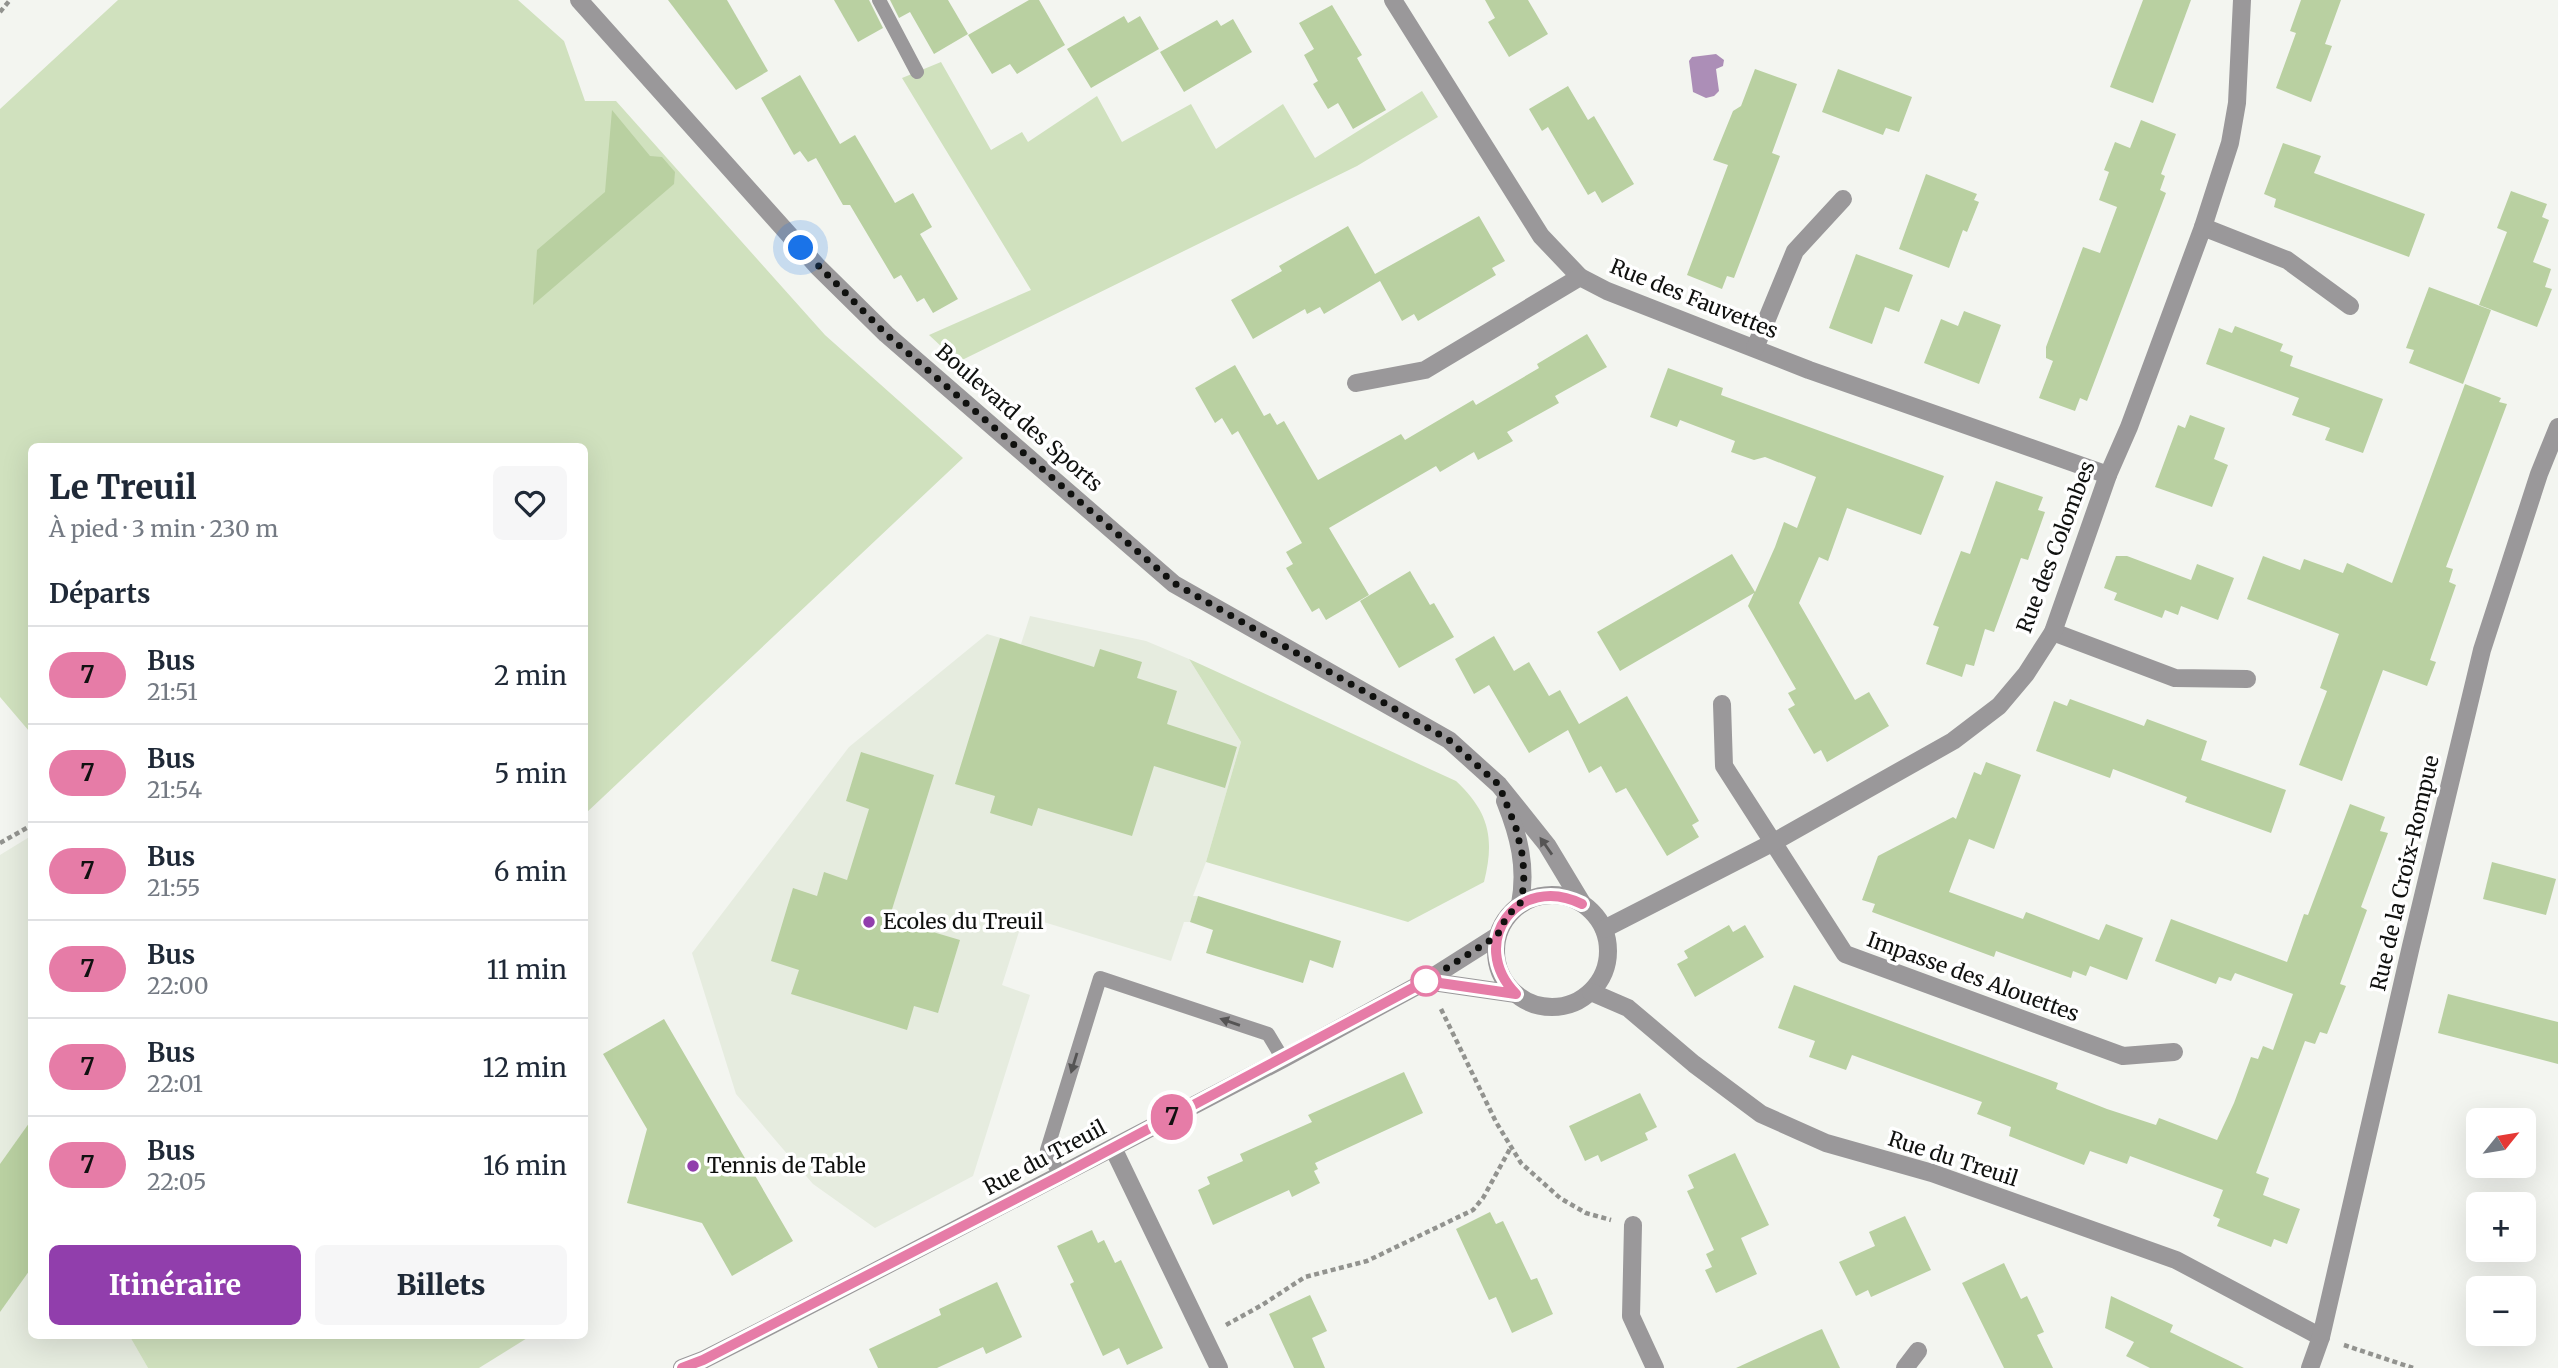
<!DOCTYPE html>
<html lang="fr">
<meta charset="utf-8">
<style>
body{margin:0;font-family:Merriweather,serif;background:#f6f6f7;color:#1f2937;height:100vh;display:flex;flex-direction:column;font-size:26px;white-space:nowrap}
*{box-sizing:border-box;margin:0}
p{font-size:23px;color:#747a83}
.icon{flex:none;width:38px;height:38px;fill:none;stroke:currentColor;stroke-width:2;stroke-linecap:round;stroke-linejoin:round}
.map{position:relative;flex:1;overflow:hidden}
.panel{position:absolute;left:28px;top:443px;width:560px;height:896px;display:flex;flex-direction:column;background:#fff;border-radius:10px;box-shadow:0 7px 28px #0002}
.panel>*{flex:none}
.badge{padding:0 14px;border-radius:23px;font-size:24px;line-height:46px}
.needle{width:46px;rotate:60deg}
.fabs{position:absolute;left:2466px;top:1108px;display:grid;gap:14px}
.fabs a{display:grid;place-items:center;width:70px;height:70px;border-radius:10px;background:#fff;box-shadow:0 7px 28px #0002;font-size:35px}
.you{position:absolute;width:35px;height:35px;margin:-18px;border:5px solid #fff;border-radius:50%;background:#1a73e8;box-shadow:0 0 0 10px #1a73e833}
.map>.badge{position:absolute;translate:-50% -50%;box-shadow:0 0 0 4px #fff}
h2{padding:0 21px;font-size:26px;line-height:63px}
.round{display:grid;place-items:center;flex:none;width:74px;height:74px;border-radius:10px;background:#f6f6f7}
.overview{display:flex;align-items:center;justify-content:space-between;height:119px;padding:0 21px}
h1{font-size:33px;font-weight:800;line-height:52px}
.cta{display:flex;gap:14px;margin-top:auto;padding:14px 21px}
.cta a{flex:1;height:80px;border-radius:10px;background:#913eac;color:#fff;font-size:28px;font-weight:800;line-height:80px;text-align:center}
.cta a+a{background:#f6f6f7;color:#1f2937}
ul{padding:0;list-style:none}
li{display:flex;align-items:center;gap:21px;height:98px;padding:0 21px;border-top:2px solid #e0e1e3}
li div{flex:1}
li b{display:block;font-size:26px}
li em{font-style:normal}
li .badge{min-width:77px;font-weight:700;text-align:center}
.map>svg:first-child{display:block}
</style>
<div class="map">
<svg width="2558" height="1368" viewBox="0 0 2558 1368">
<rect width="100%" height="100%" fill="#f3f5f0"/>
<g fill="#e6ecdf">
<polygon points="1030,616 1146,641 1189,659 1241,742 1206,862 1193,896 1198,896 1190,922 1184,922 1171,961 1024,916 1002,985 1030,995 973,1176 875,1228 813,1184 736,1094 692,953 849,747 987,634 1021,644"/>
<polygon points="31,836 32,1335 129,1335 148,1368 0,1368 0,855"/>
</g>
<g fill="#d0e1be">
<polygon points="118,0 518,0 564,41 585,101 616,101 825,335 963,458 585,814 584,446 32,446 31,729 29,731 0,697 0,109"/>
<polygon points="941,62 991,150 1022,132 1028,142 1097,96 1122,142 1191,104 1216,149 1283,104 1315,158 1422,91 1438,117 1357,166 958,362 929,335 1031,290 902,78"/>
<path d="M1189 659 1456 781C1489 812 1495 838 1484 882L1408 922 1206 862 1241 742Z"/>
<polygon points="129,1335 532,1335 479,1368 148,1368"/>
</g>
<polygon fill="#ac8eb7" points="1716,54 1724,60 1723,66 1716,69 1719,91 1714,96 1706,98 1693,92 1689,61 1692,57"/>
<g fill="#b9d0a1">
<polygon points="668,0 727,0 768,71 736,90"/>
<polygon points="834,0 869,0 883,28 858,42"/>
<polygon points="890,0 948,0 968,34 934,54 910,12 899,18"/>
<polygon points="1029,0 1039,0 1065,45 1017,74 1010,64 992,74 968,35"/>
<polygon points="1485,0 1528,0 1548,34 1509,57 1488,22 1495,18"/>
<polygon points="2143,0 2191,0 2153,103 2110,87"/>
<polygon points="2301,0 2341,0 2325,44 2332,46 2311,102 2276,88 2296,33 2290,31"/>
<polygon points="1332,5 1362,55 1357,58 1386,110 1353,129 1338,103 1328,109 1313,84 1318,81 1304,55 1314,49 1299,23"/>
<polygon points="1124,16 1128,23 1140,16 1159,49 1091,88 1067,49"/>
<polygon points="1233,19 1252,52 1184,92 1160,52 1217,20 1221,26"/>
<polygon points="1755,69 1797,84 1772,153 1780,156 1757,218 1734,278 1727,276 1722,289 1687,275 1728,165 1713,160 1733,111 1741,106"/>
<polygon points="1838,69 1912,97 1899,132 1886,128 1883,135 1822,112"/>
<polygon points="800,75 840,144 855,135 895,203 913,193 932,227 920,234 958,299 933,313 924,298 917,302 901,275 894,279 850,205 843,205 816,158 808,162 800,151 794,155 761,98"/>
<polygon points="1568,86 1588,120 1594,116 1634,184 1602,203 1595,191 1588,195 1548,127 1542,131 1529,109"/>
<polygon points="612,110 650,156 662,157 675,172 674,184 533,305 537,250 605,192"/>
<polygon points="2141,120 2176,134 2161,174 2165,176 2160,190 2166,193 2087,401 2080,398 2075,411 2039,398 2053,361 2046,358 2046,347 2083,247 2100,253 2117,207 2099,200 2109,172 2104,170 2115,142 2130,148"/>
<polygon points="2283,143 2321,156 2314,173 2425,214 2409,257 2274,207 2276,199 2264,194"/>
<polygon points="1926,174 1977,194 1974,200 1979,202 1967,232 1963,230 1949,268 1899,249"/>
<polygon points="2511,191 2547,204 2542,217 2549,220 2533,262 2551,269 2545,287 2552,289 2537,327 2479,305 2507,232 2497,228"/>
<polygon points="1479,216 1505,261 1492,268 1496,275 1418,321 1414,314 1402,321 1380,281 1324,314 1320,307 1307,314 1305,309 1253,339 1231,300 1282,271 1279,266 1348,226 1375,274"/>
<polygon points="1856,254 1913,275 1899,312 1885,307 1872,344 1829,328"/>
<polygon points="2429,287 2491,310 2463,384 2409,363 2414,350 2406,348"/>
<polygon points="1964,311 2001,325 1979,384 1924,363 1941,319 1958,326"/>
<polygon points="2235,326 2283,344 2280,351 2293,356 2290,366 2383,399 2363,453 2325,440 2330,428 2292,415 2299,398 2206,364 2219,328 2232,333"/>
<polygon points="1587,334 1607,367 1555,396 1559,403 1507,432 1513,441 1478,460 1474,452 1440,472 1436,466 1329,528 1369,595 1326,620 1319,608 1312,612 1286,568 1293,564 1286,552 1302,543 1238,431 1232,435 1222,418 1215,423 1195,388 1235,365 1264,416 1270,413 1277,425 1284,421 1318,480 1401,434 1405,440 1473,400 1476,405 1539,368 1537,364"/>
<polygon points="1668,368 1723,388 1721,395 1944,476 1921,535 1847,508 1828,561 1819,557 1799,603 1855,700 1869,692 1889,726 1827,762 1821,750 1814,754 1788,709 1795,705 1788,693 1796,689 1748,606 1754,593 1620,671 1597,632 1732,554 1755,592 1775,547 1784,522 1797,528 1816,477 1765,457 1754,460 1731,452 1735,441 1680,420 1677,427 1650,417"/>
<polygon points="2465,384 2501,398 2499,402 2507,404 2446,567 2453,569 2449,582 2456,585 2430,660 2436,662 2427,686 2383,670 2342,781 2299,765 2327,691 2320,688 2339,634 2247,599 2263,556 2300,570 2304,559 2343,573 2347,563 2392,583"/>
<polygon points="2190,415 2225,428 2214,459 2228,465 2212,507 2155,487 2178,425 2185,428"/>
<polygon points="1996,481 2043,497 2038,510 2045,512 2028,560 2021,558 1994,632 1985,629 1974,666 1966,664 1962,677 1926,664 1939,627 1933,625 1961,551 1970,554"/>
<polygon points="2116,556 2127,556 2191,580 2197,564 2234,578 2218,620 2181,606 2178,615 2165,610 2162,618 2114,600 2117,593 2104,588"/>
<polygon points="1410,571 1430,605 1434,603 1454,637 1399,668 1360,601"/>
<polygon points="1494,636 1514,671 1529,662 1549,696 1560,690 1579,724 1627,696 1699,821 1692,825 1699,837 1667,856 1626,788 1616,793 1601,766 1589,773 1568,730 1529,753 1489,685 1474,694 1455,659"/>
<polygon points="1000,638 1094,667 1100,649 1142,662 1137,678 1177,691 1167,724 1237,747 1225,788 1154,766 1132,836 1038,808 1032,826 990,813 995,796 955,784"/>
<polygon points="2070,699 2144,726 2147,719 2207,741 2201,760 2286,790 2271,833 2185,802 2187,797 2113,769 2110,778 2036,751 2054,701 2067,706"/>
<polygon points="861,752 934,775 889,919 960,940 938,1013 914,1006 907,1030 791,994 799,970 771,961 793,888 817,896 824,872 847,880 869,809 846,801"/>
<polygon points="1986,762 2021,775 1994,849 1969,839 1949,892 2023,919 2026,912 2099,940 2106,924 2143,938 2127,980 2090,966 2086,976 2073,971 2071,978 1996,951 1994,957 1872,912 1875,904 1862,900 1878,856 1953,817 1956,819 1974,772 1981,775"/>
<polygon points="2350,804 2385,817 2380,831 2388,833 2361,907 2367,910 2340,984 2346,986 2327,1034 2320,1032 2315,1044 2305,1041 2256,1173 2269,1178 2263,1195 2300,1209 2287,1244 2274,1239 2271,1247 2217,1226 2220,1219 2213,1216 2223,1190 2130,1156 2127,1164 2090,1151 2084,1165 2009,1136 2011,1127 1977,1114 1982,1102 1852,1055 1846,1070 1809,1057 1815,1041 1778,1028 1794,985 2058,1083 2056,1089 2107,1109 2156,1125 2159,1118 2217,1140 2234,1103 2251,1057 2258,1059 2263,1046 2273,1050 2293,994 2235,973 2231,981 2219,977 2216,984 2155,961 2171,919 2287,962 2304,914 2308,915"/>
<polygon points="2492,862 2556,879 2546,915 2483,899"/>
<polygon points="1198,896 1341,941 1333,968 1310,960 1303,983 1206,953 1213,930 1190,922"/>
<polygon points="1729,925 1733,932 1745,925 1764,957 1695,997 1677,964 1688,958 1684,951"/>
<polygon points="2448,994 2558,1022 2558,1064 2438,1033"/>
<polygon points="664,1019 793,1241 732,1276 702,1223 627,1203 647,1129 603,1054"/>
<polygon points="1404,1072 1423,1113 1315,1163 1318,1169 1314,1171 1320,1183 1292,1197 1289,1190 1213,1225 1198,1190 1210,1184 1207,1177 1243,1161 1240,1154 1312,1122 1308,1115"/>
<polygon points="1640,1093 1657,1127 1645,1133 1648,1140 1601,1162 1598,1155 1585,1161 1569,1126"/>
<polygon points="32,1119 32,1267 0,1312 0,1164"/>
<polygon points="1735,1153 1769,1225 1741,1238 1757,1274 1716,1293 1705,1270 1712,1267 1706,1254 1714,1250 1687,1191 1694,1188 1688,1175"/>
<polygon points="1490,1212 1496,1224 1503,1221 1531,1280 1537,1278 1553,1314 1512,1333 1496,1297 1489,1300 1456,1229"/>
<polygon points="1905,1216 1931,1270 1871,1297 1868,1290 1856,1296 1839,1262 1875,1246 1869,1232"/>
<polygon points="1092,1230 1098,1243 1104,1240 1115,1263 1121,1260 1163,1348 1127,1365 1119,1348 1103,1356 1070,1284 1074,1282 1057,1246"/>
<polygon points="2004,1263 2021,1299 2027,1296 2044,1332 2037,1335 2053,1368 2004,1368 1962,1283"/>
<polygon points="997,1282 1022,1337 986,1354 983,1347 937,1368 878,1368 869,1349 941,1315 939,1309"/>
<polygon points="1310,1295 1327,1331 1312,1338 1325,1368 1294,1368 1269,1314"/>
<polygon points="2111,1296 2173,1325 2170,1332 2244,1368 2150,1368 2126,1356 2134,1342 2105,1328"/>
<polygon points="1822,1329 1840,1368 1736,1368 1808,1335"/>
</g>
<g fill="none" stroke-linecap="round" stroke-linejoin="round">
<g stroke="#92938f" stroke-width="4.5" stroke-dasharray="5 3.5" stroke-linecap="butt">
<polyline points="0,12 10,0"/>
<polyline points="0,843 32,825"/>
<polyline points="1441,1009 1496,1122 1521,1163 1560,1198 1586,1213 1611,1220"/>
<polyline points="1226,1325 1262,1305 1305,1277 1367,1261 1473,1210 1483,1198 1511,1147"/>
<polyline points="2344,1345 2413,1368"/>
</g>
<g stroke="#9a989a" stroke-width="14">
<polyline points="879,0 917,72"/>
<polyline points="1060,1176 1047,1150 1100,978 1268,1034 1283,1059"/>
</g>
<g stroke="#9a989a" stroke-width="18">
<polyline points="579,0 818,267 886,334 1174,584 1449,740 1499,785 1547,845 1582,903"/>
<polyline points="1393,0 1541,236 1580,277 1607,291 1809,370 2108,475"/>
<polyline points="2203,227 2287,260 2350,306"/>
<polyline points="1755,348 1795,251 1843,199"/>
<polyline points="1356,383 1425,370 1580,277"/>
<polyline points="2053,632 2175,678 2247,679"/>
<polyline points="1722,704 1724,766 1845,954 2123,1056 2174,1052"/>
<path d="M1505 801C1519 836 1527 867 1520 904"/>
<circle cx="1552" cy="951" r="56"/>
<polyline points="1604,929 1772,843 1953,741 1999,706 2026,674 2053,632 2108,475 2129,427 2203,227 2230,143 2237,103 2242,0"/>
<polyline points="1426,981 1516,994"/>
<polyline points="1591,992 1628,1008 1694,1064 1761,1114 1826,1143 1932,1173 2176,1260 2321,1337"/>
<polyline points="1113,1148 1219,1368"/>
<polyline points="1633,1225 1631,1316 1655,1368"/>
<polyline points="682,1368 703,1360 772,1325 1283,1059 1426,981 1497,936"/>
<polyline points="1905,1368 1918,1351"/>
<polyline points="2310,1368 2321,1337 2411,946 2482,650 2539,474 2558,427"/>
</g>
</g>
<defs><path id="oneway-solid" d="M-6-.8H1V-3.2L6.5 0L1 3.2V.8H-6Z" transform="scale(1.75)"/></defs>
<g fill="#555454">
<use href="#oneway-solid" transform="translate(1546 846) rotate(-125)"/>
<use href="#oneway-solid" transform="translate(1230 1022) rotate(-161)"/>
<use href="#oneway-solid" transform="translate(1074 1063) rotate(107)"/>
</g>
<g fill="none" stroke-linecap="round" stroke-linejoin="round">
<g stroke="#fff" stroke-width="16">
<path id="line" d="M682 1368 703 1360 1060 1176 1426 981 1516 994C1466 943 1518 872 1582 904"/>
</g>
<use href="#line" stroke="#e67ca7" stroke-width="10"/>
<polyline stroke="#10110f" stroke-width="7" stroke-dasharray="0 12.6" points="801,248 886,334 1174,583 1449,740 1499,785 1516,828 1523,858 1524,885 1520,904 1507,916 1497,936 1426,981"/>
</g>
<g fill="#913eac" stroke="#fff" stroke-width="2.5">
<circle cx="869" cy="922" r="7"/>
<circle cx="693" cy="1166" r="7"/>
</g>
<circle fill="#fff" stroke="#e67ca7" stroke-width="3.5" cx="1426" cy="981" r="14"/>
<g text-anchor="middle" stroke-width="7" stroke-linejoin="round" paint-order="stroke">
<g font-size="21" fill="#10110f" stroke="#fff">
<text transform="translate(1694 299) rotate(22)" y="7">Rue des Fauvettes</text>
<text transform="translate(1019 418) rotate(41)" y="7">Boulevard des Sports</text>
<text transform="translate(2056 547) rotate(-69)" y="7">Rue des Colombes</text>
<text transform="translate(2405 873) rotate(-77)" y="7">Rue de la Croix-Rompue</text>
<text transform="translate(1973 977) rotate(20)" y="7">Impasse des Alouettes</text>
<text transform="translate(1045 1158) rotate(-28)" y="7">Rue du Treuil</text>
<text transform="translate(1953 1159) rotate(18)" y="7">Rue du Treuil</text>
</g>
<g font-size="21" fill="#10110f" stroke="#fff" text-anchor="start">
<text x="883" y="929">Ecoles du Treuil</text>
<text x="707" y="1173">Tennis de Table</text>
</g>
</g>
</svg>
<div class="fabs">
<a><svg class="needle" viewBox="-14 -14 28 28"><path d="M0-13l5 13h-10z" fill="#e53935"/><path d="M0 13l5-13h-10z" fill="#747a83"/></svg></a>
<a>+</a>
<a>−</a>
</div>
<div class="you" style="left:801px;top:248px"></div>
<b class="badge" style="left:1172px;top:1117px;background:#e67ca7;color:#111">7</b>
<section class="panel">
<div class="overview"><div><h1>Le Treuil</h1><p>À pied · 3 min · 230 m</p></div><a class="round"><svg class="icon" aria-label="heart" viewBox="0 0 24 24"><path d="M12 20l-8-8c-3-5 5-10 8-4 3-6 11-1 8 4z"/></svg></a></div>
<h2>Départs</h2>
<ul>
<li><span class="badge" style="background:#e67ca7;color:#111">7</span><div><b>Bus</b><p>21:51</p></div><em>2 min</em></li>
<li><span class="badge" style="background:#e67ca7;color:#111">7</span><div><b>Bus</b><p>21:54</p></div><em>5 min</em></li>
<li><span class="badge" style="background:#e67ca7;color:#111">7</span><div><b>Bus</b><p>21:55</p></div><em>6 min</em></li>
<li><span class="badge" style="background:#e67ca7;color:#111">7</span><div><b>Bus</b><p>22:00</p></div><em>11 min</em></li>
<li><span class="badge" style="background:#e67ca7;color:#111">7</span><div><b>Bus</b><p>22:01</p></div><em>12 min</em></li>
<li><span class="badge" style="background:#e67ca7;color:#111">7</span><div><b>Bus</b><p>22:05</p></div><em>16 min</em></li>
</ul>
<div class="cta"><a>Itinéraire</a><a>Billets</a></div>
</section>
</div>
